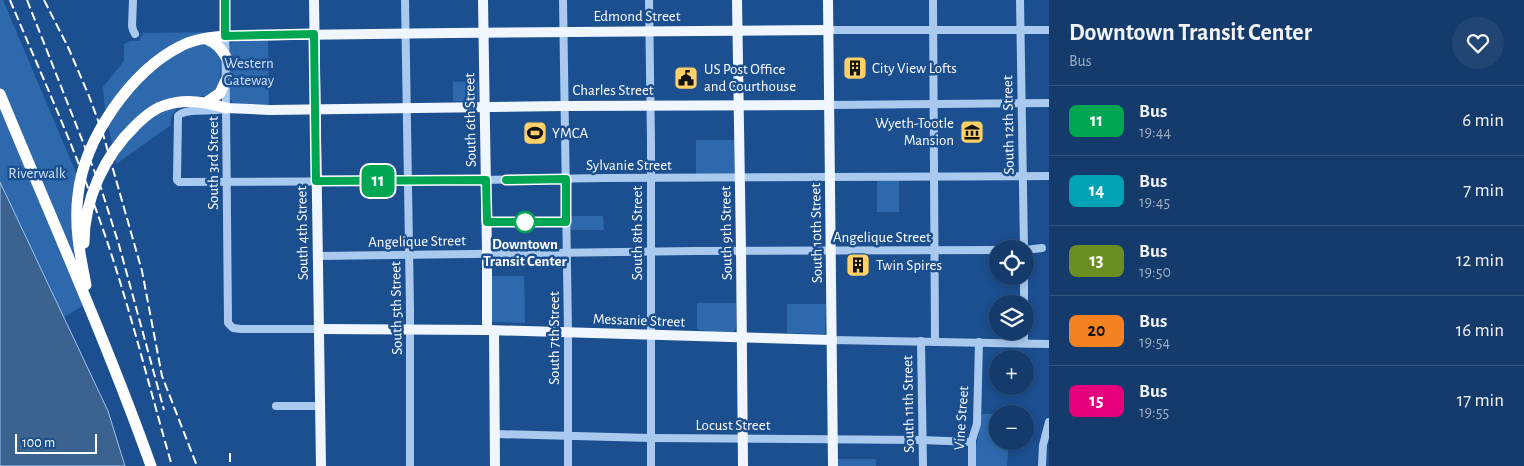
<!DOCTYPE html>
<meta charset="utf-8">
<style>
body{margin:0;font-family:"Alegreya Sans",sans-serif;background:#214673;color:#f1f3f6;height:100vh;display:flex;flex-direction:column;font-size:19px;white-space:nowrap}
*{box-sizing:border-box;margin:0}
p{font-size:16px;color:#9dadc1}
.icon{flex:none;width:28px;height:28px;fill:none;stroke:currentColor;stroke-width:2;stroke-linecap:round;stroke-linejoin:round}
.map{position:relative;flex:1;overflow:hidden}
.drawer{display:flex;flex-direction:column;background:#143b6b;width:475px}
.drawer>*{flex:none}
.badge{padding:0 10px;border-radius:8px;font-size:18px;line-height:32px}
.controls{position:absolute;left:989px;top:240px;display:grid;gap:10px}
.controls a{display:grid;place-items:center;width:45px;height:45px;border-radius:50%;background:#143b6b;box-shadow:0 2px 8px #0003,0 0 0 1px #33557e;font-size:25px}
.scale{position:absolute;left:15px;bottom:12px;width:82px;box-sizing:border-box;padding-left:5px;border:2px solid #fff;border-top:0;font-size:14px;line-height:18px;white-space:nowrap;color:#fff;-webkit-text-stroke:4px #1b4f8f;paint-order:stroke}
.map>.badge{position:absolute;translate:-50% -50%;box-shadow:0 0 0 2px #fff}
.round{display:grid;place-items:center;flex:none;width:52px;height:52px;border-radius:26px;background:#214673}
.summary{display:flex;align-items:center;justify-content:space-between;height:85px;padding:0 20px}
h1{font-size:24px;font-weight:700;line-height:38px}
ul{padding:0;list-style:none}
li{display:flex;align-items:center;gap:15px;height:70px;padding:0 20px;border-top:1px solid #33557e}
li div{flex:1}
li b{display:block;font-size:19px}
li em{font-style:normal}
li .badge{min-width:55px;font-weight:700;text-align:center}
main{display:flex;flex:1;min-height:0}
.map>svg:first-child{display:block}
</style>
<main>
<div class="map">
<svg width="1049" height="466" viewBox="0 0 1049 466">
<rect width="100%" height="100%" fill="#1b4f8f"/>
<g fill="#2e69ad">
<polygon points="0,0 3,0 77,175 84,305 64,317 0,182"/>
<path d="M220 32 175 54 204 42 221 56 220 86 207 96H181L218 108C208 108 184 105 176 110 172 113 170 120 171 125L116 164 105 111 103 87 124 61V44L130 41H139L143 33Z"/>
<polygon points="268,39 269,105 234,105 230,99 230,44 235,41"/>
<polygon points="478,81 478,101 453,101 453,82"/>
<polygon points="696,140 735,140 734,174 696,175"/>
<polygon points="899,180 899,212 877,212 877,181"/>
<polygon points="570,216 603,216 604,230 570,230"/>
<polygon points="491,276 524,276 525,323 492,322 491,319"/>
<polygon points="697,303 736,303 736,328 733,332 711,332 697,329"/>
<polygon points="787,304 826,304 825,333 823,334 787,333"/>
<polygon points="981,414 997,414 998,441 1009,441 1007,466 975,466 975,449 979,434"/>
<rect x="836" y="459" width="40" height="7"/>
</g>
<polygon fill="#3c6290" stroke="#9cc4f0" points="0,182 108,411 125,466 0,466"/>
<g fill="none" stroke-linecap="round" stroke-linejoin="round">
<g stroke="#a9c9ee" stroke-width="8">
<polyline points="133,0 132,26 133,30 135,34"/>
<polyline points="225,0 228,323 233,328 241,329 319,329"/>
<polyline points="405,0 410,309 410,466"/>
<polyline points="563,0 568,332 568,466"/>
<polyline points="649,0 651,143 651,466"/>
<polyline points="933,0 935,342"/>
<polyline points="1020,0 1024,249"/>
<polyline points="829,30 1049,30"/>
<polyline points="829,105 1049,103"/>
<path d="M224 109C212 113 186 107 178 116L177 180 179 182 407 181 605 178 1049 176"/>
<polyline points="1025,250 1042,248"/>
<polyline points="318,256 695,251 998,250"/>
<polyline points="1024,276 1024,304"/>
<polyline points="1024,331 1024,343"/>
<polyline points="832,340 1049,344"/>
<polyline points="921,341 923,466"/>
<polyline points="276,406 320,406"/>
<polyline points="495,434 651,438 922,440 972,442"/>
<polyline points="972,466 972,440 977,424 979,342"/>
<polyline points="1042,466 1043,445 1049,422"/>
</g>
<g stroke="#f0f6ff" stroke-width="10">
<polyline points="314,0 321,466"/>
<polyline points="483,0 487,253 487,330"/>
<polyline points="737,0 741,251 743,466"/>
<polyline points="828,0 833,466"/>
<polyline points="225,36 451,33 829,30"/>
<polyline points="226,108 270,110 565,106 829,105"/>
<polyline points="319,329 487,330 832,340"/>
<polyline points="494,331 495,466"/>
</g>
<g stroke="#fff" stroke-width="11">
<path d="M206 39C216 43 221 48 226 57"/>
<path d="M0 94C51 218 106 340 151 466"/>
<polyline points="207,102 220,93 226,80"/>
<path d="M84 243C84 200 104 156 135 126 143 118 154 108 166 105 186 98 207 102 226 108"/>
<path d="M86 285C80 255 74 226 78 195 84 139 131 71 181 46 194 39 211 37 225 36"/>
</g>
<g stroke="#fff" stroke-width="2" stroke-dasharray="9 4" stroke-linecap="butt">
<path d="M10 0C40 72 73 144 99 218 128 299 148 383 172 466"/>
<polyline points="27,0 101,188 119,245 164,410"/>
<polyline points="44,0 68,47 89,96 103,134 142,271 162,376 197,466"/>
<polyline points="230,453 230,466"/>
</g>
</g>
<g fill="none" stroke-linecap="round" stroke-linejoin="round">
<g stroke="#fff" stroke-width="11">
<polyline id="line" points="225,0 225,36 314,34 316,181 486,180 487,222 566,222 566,179 506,180"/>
</g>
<use href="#line" stroke="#00a651" stroke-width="8"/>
</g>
<defs>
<g id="building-square" transform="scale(1.25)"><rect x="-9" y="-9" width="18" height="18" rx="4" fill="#ffd166" stroke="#1b4f8f"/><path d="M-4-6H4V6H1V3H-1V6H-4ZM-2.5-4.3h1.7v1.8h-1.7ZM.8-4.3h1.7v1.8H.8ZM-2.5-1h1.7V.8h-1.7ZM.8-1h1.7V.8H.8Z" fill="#111"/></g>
<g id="civic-square" transform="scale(1.25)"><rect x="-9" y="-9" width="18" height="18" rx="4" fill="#ffd166" stroke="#1b4f8f"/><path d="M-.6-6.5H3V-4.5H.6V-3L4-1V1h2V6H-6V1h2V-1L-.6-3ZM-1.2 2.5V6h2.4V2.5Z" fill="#111"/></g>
<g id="museum-square" transform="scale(1.25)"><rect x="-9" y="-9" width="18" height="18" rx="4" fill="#ffd166" stroke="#1b4f8f"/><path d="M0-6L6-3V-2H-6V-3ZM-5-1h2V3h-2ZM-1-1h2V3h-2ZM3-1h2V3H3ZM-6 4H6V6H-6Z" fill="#111"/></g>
<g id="stadium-square" transform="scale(1.25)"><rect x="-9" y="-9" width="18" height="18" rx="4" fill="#ffd166" stroke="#1b4f8f"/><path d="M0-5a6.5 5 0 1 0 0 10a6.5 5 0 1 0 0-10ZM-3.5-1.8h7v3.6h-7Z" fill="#111"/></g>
</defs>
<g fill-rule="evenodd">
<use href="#building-square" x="855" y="68"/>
<use href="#civic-square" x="686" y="78"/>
<use href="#museum-square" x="972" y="132"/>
<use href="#stadium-square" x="535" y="133"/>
<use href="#building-square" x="858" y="265"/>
</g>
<circle fill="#fff" stroke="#00a651" stroke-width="2.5" cx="525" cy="222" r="10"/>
<g text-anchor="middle" stroke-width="5" stroke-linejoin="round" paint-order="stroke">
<g font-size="15" fill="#fff" stroke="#1b4f8f">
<text x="637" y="21">Edmond Street</text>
<text x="613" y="95">Charles Street</text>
<text transform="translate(470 120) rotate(-91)" y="5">South 6th Street</text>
<text transform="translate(1008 125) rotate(-91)" y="5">South 12th Street</text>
<text transform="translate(213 163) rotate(-90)" y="5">South 3rd Street</text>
<text x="629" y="170">Sylvanie Street</text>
<text transform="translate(302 233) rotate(-91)" y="5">South 4th Street</text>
<text transform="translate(637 233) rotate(-90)" y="5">South 8th Street</text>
<text transform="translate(726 233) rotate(-91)" y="5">South 9th Street</text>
<text transform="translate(816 233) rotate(-91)" y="5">South 10th Street</text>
<text x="882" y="242">Angelique Street</text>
<text transform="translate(417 241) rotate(-1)" y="5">Angelique Street</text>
<text transform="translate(396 308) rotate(-91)" y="5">South 5th Street</text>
<text transform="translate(639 320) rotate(2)" y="5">Messanie Street</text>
<text transform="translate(554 338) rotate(-90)" y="5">South 7th Street</text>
<text transform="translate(908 404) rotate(-91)" y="5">South 11th Street</text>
<text transform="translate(961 418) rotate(-86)" y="5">Vine Street</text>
<text x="733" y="430">Locust Street</text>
</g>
<g font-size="15" fill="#cfe3fa" stroke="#1b4f8f">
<text x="249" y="68">Western<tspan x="249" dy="17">Gateway</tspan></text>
<text x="37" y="178">Riverwalk</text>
</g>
<g font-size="15" fill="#fff" stroke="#1b4f8f" text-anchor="start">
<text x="872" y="73">City View Lofts</text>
<text x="704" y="74">US Post Office<tspan x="704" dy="17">and Courthouse</tspan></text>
<text x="954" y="128" text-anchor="end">Wyeth-Tootle<tspan x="954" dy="17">Mansion</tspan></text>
<text x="552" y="138">YMCA</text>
<text x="876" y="270">Twin Spires</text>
</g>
<g font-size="15" font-weight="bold" fill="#fff" stroke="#1b4f8f">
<text x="525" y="249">Downtown<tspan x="525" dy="17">Transit Center</tspan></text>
</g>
</g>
</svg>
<div class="controls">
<a><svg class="icon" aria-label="locate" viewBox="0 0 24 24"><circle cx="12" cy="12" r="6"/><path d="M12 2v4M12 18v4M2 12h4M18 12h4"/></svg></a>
<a><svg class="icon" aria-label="layers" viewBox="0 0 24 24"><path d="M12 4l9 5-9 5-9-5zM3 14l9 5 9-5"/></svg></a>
<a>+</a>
<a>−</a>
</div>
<div class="scale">100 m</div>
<b class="badge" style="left:378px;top:181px;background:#00a651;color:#fff">11</b>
</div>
<section class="drawer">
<div class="summary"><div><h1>Downtown Transit Center</h1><p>Bus</p></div><a class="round"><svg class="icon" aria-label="heart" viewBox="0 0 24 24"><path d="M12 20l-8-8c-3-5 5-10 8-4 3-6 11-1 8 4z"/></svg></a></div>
<ul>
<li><span class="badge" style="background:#00a651;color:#fff">11</span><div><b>Bus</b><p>19:44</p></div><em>6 min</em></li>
<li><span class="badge" style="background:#00a3b4;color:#fff">14</span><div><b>Bus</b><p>19:45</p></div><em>7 min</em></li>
<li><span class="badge" style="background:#6b8e23;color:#fff">13</span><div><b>Bus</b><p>19:50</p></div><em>12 min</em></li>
<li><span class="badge" style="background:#f58220;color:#111">20</span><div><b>Bus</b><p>19:54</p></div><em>16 min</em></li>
<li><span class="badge" style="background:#e6007e;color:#fff">15</span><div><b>Bus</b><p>19:55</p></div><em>17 min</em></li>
</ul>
</section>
</main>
